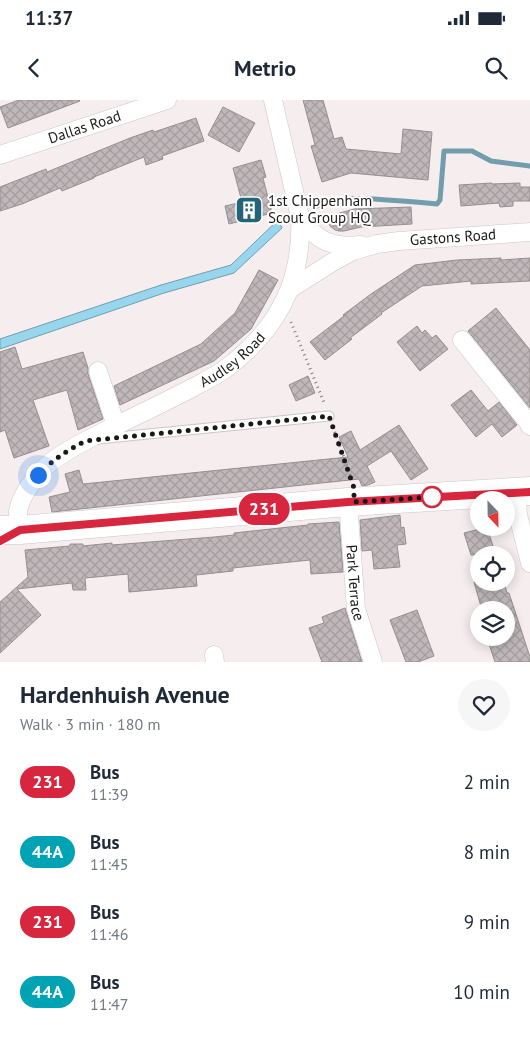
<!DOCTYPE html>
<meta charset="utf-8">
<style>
body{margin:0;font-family:"PT Sans",sans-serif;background:#f6f6f7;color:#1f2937;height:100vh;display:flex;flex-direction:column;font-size:19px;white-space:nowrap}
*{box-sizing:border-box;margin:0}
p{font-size:16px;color:#747a83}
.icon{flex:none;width:28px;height:28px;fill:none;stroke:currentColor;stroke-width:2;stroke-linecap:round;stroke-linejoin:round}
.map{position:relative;height:562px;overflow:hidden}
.side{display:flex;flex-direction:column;background:#fff;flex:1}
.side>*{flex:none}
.badge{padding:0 10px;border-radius:16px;font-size:18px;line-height:32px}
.needle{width:32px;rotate:158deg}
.controls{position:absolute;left:470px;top:391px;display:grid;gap:10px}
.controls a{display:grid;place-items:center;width:45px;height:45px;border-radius:50%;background:#fff;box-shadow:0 2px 12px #0003;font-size:25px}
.you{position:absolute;width:25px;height:25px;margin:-12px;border:4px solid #fff;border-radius:50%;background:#1a73e8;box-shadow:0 0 0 8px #1a73e833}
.map>.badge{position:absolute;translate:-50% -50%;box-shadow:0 0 0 2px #fff}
.round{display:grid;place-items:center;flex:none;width:52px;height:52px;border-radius:26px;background:#f6f6f7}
.headline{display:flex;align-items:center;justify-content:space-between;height:85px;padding:0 20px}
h1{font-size:24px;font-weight:800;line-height:38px}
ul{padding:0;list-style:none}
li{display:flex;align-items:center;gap:15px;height:70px;padding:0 20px}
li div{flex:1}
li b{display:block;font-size:19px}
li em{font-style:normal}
li .badge{min-width:55px;font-weight:700;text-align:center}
.status{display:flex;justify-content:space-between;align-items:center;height:35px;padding:0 25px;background:#fff;direction:ltr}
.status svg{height:14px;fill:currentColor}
header{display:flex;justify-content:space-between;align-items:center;height:65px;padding:0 20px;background:#fff;font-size:22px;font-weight:800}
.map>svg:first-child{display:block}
</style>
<div class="status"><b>11:37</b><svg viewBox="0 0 49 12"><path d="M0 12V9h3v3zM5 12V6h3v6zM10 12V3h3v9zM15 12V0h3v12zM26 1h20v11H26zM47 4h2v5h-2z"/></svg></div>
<header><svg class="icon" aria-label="back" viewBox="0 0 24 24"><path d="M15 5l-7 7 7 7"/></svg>Metrio<svg class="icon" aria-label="search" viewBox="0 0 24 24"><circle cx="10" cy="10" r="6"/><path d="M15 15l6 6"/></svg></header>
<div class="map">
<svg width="530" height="562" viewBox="0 0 530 562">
<defs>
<pattern id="building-cross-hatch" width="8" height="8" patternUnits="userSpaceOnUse" patternTransform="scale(1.25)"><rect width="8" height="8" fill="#bfb7b9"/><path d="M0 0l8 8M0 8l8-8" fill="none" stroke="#a49d9e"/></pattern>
</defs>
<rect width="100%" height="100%" fill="#f6edef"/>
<polygon fill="#97d6ed" stroke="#729dad" points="278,120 282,128 234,173 164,193 0,249 0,239 161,185 231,165"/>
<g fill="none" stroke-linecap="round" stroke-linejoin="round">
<path stroke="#729dad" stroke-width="5" d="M314 107C338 96 362 98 387 100 404 101 420 102 437 104L440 100 444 51H472L491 61 530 66"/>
</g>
<g fill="url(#building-cross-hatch)" stroke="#968e90">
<polygon points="19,0 79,0 80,1 8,28 0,7"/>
<polygon points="303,0 323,0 334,39 342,37 346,49 401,54 403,29 432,32 428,80 351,73 322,82 311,46 315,45"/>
<polygon points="223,7 255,23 239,52 208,35"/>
<polygon points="196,18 204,41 162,56 163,59 146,65 144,57 94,77 94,78 62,91 60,88 22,104 0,111 0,87 46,69 47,72 130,38 153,30 154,32"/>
<polygon points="261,60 266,77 263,78 272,113 229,124 225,106 242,102 233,68"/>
<polygon points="492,83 492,84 520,83 520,87 530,87 530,101 513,101 513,106 500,107 499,103 461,106 459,85"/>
<polygon points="411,107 412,124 361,127 344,131 339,131 335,130 330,126 326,117 354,109"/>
<polygon points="501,158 501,160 530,158 530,181 471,184 471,181 422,186 381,213 382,214 350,238 352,239 325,260 310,242 344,216 343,215 371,194 415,165 457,160"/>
<polygon points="259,170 278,180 251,229 214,261 120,305 114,286 201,244 235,213"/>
<polygon points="496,208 530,250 530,308 468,231"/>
<polygon points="417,226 422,233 425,230 432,238 436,235 448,249 420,271 397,242"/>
<polygon points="15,247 22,269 83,252 88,268 88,274 103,319 78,330 67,290 33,300 49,346 14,358 5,330 0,332 0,252"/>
<polygon points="308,276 315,293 296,301 289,285"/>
<polygon points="471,290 488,311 499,302 517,325 502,337 492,324 476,337 451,305"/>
<polygon points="399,325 428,369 411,380 391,351 367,366 375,382 368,385 362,386 359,379 52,412 49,397 70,392 65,374 79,370 83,384 348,357 339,337 351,331 360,350"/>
<polygon points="400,415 401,428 404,427 406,444 397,445 400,467 374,469 372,450 362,451 360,420"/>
<polygon points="339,422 343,472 311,474 310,460 233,468 233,471 196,475 197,486 129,492 128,474 85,478 86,490 73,490 72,483 17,489 41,515 0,553 0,502 28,477 25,450 70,446 70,444 83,444 83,446 112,443 112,445 214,437 234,435 234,433 308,425 308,424"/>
<polygon points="484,428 487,428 496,455 471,455 464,433"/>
<polygon points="474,482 504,482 507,493 509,493 530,557 530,562 495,562 487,538 506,538 506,510 482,510"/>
<polygon points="345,508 362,562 322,562 309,528 324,523 322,517"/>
<polygon points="417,510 434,556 418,562 406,562 390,520"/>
</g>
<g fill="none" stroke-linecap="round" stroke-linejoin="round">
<g stroke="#cdc5c7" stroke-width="11">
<polyline id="service" points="98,339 329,316"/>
</g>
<g stroke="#cdc5c7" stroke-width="19">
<g id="minor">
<path id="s1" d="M0 55 167 0"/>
<path d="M300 117C316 141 332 148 361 145"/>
<path id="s2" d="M290 189 336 160 353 151 377 144 399 141 530 132"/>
<polyline points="462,240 528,322 530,326"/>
<polyline points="98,271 116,326"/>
<polyline points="516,392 518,415 530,463"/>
<path id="s3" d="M348 402 356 509 373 562"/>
<path id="s4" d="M20 430C19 424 18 418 18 412 20 395 39 371 51 362 70 348 90 338 111 328 138 315 165 302 192 288 207 280 222 273 234 262 281 224 303 177 300 117L273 0"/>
<polyline points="214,555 215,562"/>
</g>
</g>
<g stroke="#cdc5c7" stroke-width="29">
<polyline id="primary" points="0,430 20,430 348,402 530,391"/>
</g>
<g stroke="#857f81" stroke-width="3" stroke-dasharray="1 4" stroke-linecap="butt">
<polyline points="291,222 325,305"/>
<polyline points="333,327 352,380"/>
</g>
<use href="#service" stroke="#fff" stroke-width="9"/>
<use href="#minor" stroke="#fff" stroke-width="18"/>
<use href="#primary" stroke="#fff" stroke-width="28"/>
</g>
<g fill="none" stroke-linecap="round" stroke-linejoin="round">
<g stroke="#fff" stroke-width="11">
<polyline id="line" points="0,441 20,430 348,402 530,392"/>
</g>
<use href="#line" stroke="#d7263d" stroke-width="8"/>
<path stroke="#1b1819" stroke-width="5" stroke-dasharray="0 9" d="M38 375C53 359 67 351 85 341L329 316 354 388V402L432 397"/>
</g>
<defs>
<g id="building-square" transform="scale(1.4375)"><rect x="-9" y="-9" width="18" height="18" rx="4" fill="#236478" stroke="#fff"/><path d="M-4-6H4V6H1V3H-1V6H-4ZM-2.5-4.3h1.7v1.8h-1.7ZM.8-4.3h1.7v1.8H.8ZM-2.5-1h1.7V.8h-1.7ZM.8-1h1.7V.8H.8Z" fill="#fff"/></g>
</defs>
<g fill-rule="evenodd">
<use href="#building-square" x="249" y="110"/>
</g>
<circle fill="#fff" stroke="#d7263d" stroke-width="2.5" cx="432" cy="397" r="10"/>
<g text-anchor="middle" stroke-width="4" stroke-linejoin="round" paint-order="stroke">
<g font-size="15" fill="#1b1819" stroke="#fff">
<text dy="5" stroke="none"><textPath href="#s1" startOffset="89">Dallas Road</textPath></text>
<text dy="5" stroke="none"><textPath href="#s2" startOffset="175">Gastons Road</textPath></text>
<text dy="5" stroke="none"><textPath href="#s4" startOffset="288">Audley Road</textPath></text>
<text dy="5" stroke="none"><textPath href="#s3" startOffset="81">Park Terrace</textPath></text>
</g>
<g font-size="15" fill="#1b1819" stroke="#fff" text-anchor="start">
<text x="268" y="106">1st Chippenham<tspan x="268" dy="17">Scout Group HQ</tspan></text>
</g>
</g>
</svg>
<div class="controls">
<a><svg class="needle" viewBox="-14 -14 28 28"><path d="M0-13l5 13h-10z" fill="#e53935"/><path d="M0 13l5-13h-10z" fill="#747a83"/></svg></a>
<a><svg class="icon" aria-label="locate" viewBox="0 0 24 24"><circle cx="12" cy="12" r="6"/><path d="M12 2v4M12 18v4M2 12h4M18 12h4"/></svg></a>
<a><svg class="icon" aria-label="layers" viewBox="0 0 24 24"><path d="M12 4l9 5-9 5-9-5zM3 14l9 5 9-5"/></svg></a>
</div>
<div class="you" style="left:38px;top:375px"></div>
<b class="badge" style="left:264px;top:409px;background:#d7263d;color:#fff">231</b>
</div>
<section class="side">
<div class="headline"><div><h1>Hardenhuish Avenue</h1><p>Walk · 3 min · 180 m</p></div><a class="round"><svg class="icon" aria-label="heart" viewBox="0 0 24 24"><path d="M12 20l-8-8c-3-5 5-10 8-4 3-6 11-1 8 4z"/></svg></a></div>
<ul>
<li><span class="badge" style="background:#d7263d;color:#fff">231</span><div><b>Bus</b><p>11:39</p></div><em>2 min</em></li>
<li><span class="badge" style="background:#00a3b4;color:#fff">44A</span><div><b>Bus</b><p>11:45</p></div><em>8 min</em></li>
<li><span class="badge" style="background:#d7263d;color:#fff">231</span><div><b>Bus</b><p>11:46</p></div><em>9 min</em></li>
<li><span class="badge" style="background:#00a3b4;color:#fff">44A</span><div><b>Bus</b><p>11:47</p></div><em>10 min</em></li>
</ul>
</section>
